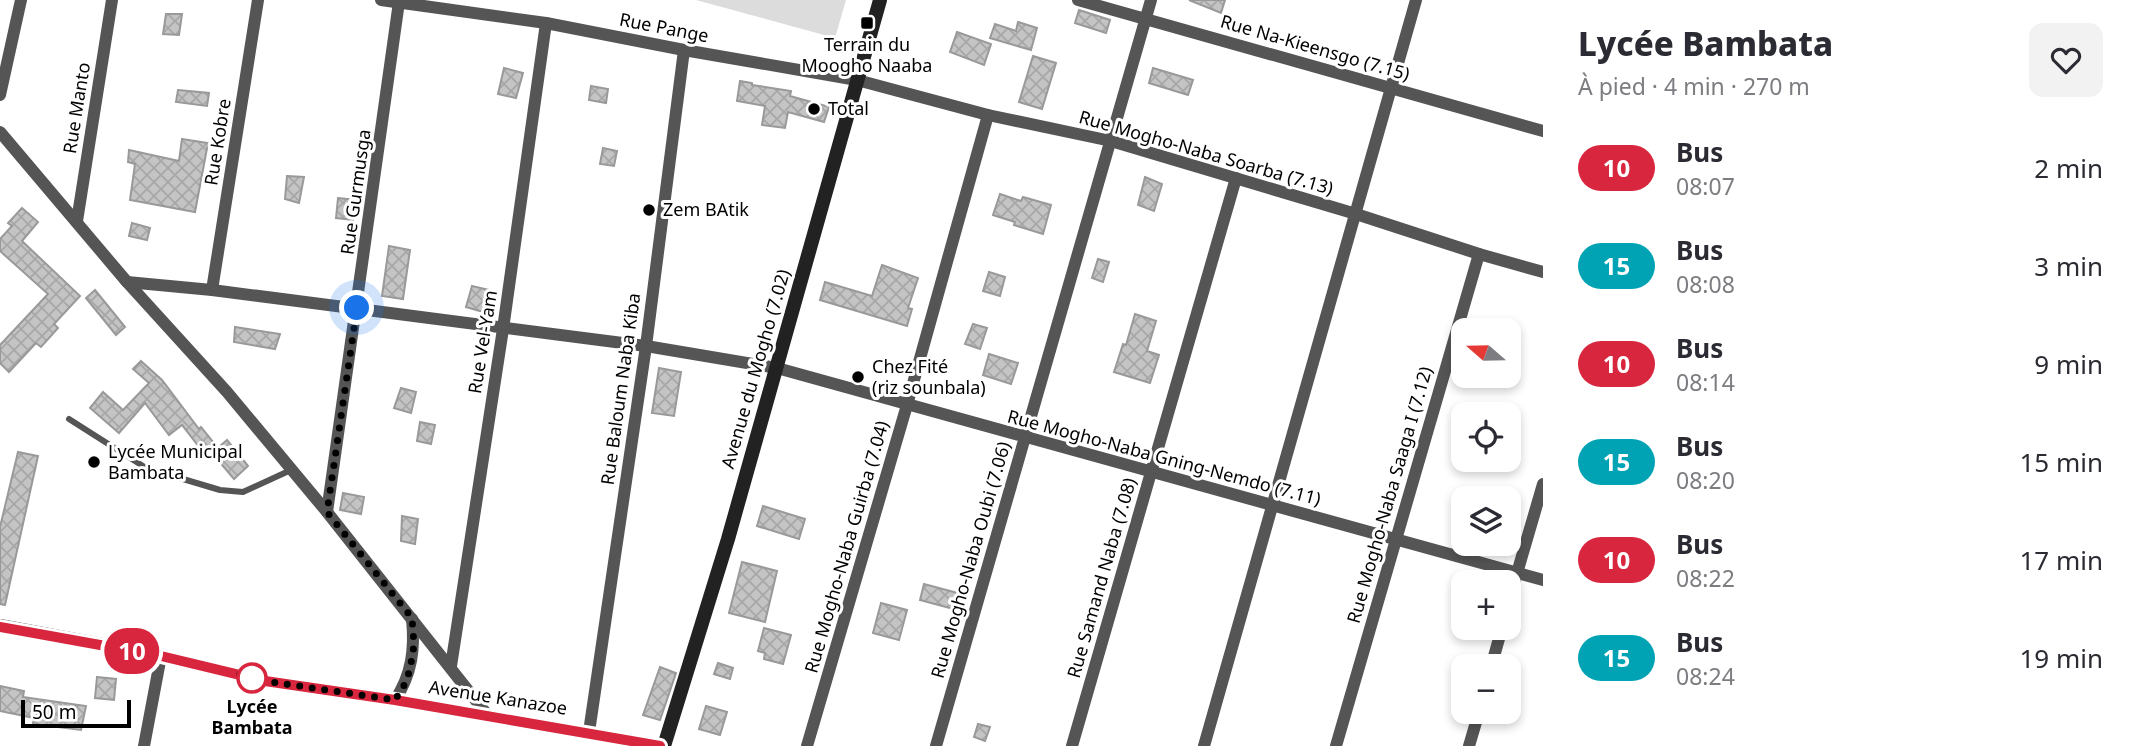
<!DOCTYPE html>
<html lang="fr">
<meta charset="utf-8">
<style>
body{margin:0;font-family:"Noto Sans",sans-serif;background:#f2f2f3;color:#2b2b33;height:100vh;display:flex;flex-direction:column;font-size:26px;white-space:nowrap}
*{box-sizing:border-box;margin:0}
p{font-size:23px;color:#7c7c81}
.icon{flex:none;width:38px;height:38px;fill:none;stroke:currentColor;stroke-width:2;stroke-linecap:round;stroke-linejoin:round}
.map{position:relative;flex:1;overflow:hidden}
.details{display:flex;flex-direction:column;background:#fff;width:595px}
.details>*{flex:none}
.badge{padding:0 14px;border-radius:23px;font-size:24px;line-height:46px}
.needle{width:46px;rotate:290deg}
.controls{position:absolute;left:1451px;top:318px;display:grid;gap:14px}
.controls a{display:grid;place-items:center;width:70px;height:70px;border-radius:14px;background:#fff;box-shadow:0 4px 10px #0003;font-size:35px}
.scale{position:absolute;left:21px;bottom:18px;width:110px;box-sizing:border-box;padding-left:7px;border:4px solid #000;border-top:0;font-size:19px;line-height:24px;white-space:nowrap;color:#000;-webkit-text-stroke:5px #fff;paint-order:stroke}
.you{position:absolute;width:35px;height:35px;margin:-18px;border:5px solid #fff;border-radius:50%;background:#1a73e8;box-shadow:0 0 0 10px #1a73e833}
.map>.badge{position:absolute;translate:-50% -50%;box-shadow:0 0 0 4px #fff}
.round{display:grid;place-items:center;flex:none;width:74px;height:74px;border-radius:14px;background:#f2f2f3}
.overview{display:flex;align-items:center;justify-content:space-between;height:119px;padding:0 35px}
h1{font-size:33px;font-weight:800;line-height:52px}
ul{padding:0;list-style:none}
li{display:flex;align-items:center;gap:21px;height:98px;padding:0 35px}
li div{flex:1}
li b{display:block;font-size:26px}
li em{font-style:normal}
li .badge{min-width:77px;font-weight:700;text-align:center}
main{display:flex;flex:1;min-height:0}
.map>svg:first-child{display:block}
</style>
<main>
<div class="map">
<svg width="1543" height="746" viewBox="0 0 1543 746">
<defs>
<pattern id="building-cross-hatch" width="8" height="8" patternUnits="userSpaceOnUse" patternTransform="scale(1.75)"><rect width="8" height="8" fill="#c4c4c4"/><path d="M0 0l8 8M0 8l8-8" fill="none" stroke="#a7a7a7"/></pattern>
</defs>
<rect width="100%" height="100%" fill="#fff"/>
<polygon fill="#dcdcdc" points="696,0 846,0 835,38"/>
<g fill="url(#building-cross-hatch)" stroke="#999" stroke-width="2">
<polygon points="1189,0 1225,0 1221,13"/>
<polygon points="1079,10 1110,20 1106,33 1075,23"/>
<polygon points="166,14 182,14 179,35 163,34"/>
<polygon points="1018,22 1037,28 1031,50 990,38 995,24 1016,31"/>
<polygon points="957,32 991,44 984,65 950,52"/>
<polygon points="1033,56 1056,63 1042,109 1019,102"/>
<polygon points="504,68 523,73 516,98 498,94"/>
<polygon points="1153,68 1193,80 1188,95 1149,83"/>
<polygon points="740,81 752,83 752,85 791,91 790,96 829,107 824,122 788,112 785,128 762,125 765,106 737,101"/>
<polygon points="591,86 608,89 606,103 589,100"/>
<polygon points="178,90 209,93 207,106 176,102"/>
<polygon points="182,139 208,143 195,212 130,200 135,164 128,162 129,150 179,161"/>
<polygon points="603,148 617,151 614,166 600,164"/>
<polygon points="287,176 304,177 299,203 285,199"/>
<polygon points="1145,177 1162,184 1154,211 1138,205"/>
<polygon points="1000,194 1021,201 1023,197 1051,205 1043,234 1014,225 1015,222 993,215"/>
<polygon points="338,198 356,200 353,220 336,218"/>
<polygon points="22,208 38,222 22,241 80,296 54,324 58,328 41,347 36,343 9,372 0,363 0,345 48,294 0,251 0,239 12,226 8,223"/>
<polygon points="132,223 150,228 147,240 129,236"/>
<polygon points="389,246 410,250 403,299 382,296"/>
<polygon points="1098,259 1109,262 1103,282 1092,278"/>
<polygon points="882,265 918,278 908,308 912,309 907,326 820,300 825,282 872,296"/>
<polygon points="989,272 1005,277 1000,296 983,291"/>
<polygon points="472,286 489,290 483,312 466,307"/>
<polygon points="95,290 125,327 116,335 86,298"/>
<polygon points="1135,314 1156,321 1147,351 1159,355 1150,383 1114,372 1123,344 1126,345"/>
<polygon points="973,324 987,328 980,349 965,344"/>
<polygon points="235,327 280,334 275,349 234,342"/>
<polygon points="989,354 1018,363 1011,384 983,375"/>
<polygon points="141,361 162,380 199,429 201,427 214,443 203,452 182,425 169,435 145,403 119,433 90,408 103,392 123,410 149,383 133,369"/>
<polygon points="659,368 681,372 674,416 652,413"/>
<polygon points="401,388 416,392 411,413 394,408"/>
<polygon points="420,422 435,425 431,444 417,441"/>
<polygon points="227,440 248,466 234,479 212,453"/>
<polygon points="18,452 38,456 5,605 0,604 0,527"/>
<polygon points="343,493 364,497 361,514 340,510"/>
<polygon points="763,506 805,519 799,539 757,526"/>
<polygon points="402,516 418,519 415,544 401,541"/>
<polygon points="742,562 777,571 765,622 729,613"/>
<polygon points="924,584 965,595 961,611 920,600"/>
<polygon points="881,603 907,610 899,640 873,633"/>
<polygon points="764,628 791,635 783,664 764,659 765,653 758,651"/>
<polygon points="718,663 733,668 730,679 714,674"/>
<polygon points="660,667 676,673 660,720 643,715"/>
<polygon points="97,677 116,679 114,700 95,698"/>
<polygon points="0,686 24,691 23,697 86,706 81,730 33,724 34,718 0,711"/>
<polygon points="706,706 727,712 720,735 699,729"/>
<polygon points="978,724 990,727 985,741 974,737"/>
</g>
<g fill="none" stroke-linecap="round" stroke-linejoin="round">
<polyline stroke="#555" stroke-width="6" points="69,419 146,468 220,490 243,492 291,470"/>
<g stroke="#555" stroke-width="12">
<polyline points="381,0 546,23 684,50 857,80 988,115 1111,141 1356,214 1479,254 1543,272"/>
<polyline points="1078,0 1543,131"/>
<polyline points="0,95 21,0"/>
<polyline points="0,132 127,282 227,392 327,512 489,717"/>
<polyline points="77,221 112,0"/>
<polyline points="127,282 212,290 646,346 777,368 1543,580"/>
<polyline points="212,290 258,0"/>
<polyline points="327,512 399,2"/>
<polyline points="1508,604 1543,484"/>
<polyline points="451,666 503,329 546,23"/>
<polyline points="1491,667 1502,628"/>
<path d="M395 700C412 674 415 649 412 619"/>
<polyline points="589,732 646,346 684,50"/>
<polyline points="144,746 161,656"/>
<polyline points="807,746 907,405 988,115"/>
<polyline points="936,746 1151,0"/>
<polyline points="1072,746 1236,178"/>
<polyline points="1204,746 1416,0"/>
<polyline points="1336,746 1479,254"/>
<polyline points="1469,746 1479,712"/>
</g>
<g stroke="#222" stroke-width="14">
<polyline points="0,626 161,656 265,681 395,700 661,746"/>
<polyline points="664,746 728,539 880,0"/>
</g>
</g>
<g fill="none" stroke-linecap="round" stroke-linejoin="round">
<g stroke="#fff" stroke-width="16">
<polyline id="line" points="0,627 161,656 265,681 395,700 660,746"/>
</g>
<use href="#line" stroke="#d7263d" stroke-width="10"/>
<polyline stroke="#000" stroke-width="7" stroke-dasharray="0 12.6" points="252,678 239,674 265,681 395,700 406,682 410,669 414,645 412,618 327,512 357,308"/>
</g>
<g fill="#000" stroke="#fff" stroke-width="2.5">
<rect x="860" y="16" width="14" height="14" rx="3.5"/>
<circle cx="814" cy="109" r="7"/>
<circle cx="649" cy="210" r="7"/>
<circle cx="858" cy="377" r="7"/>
<circle cx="94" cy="462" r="7"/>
</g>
<circle fill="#fff" stroke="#d7263d" stroke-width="3.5" cx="252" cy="678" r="14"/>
<g text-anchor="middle" stroke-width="6" stroke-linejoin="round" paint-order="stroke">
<g font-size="18" fill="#000" stroke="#fff">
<text transform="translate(664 28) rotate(11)" y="6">Rue Pange</text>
<text transform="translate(1315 48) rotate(16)" y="6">Rue Na-Kieensgo (7.15)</text>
<text transform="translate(77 108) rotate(-81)" y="6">Rue Manto</text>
<text transform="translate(218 142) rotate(-81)" y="6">Rue Kobre</text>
<text transform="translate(1206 153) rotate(16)" y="6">Rue Mogho-Naba Soarba (7.13)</text>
<text transform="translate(356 192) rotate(-82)" y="6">Rue Gurmusga</text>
<text transform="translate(483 342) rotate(-81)" y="6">Rue Vel-Yam</text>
<text transform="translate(756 369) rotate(-74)" y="6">Avenue du Mogho (7.02)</text>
<text transform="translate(621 389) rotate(-82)" y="6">Rue Baloum Naba Kiba</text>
<text transform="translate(1164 458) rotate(15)" y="6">Rue Mogho-Naba Gning-Nemdo (7.11)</text>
<text transform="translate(1390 495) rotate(-74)" y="6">Rue Mogho-Naba Saaga I (7.12)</text>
<text transform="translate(847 547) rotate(-74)" y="6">Rue Mogho-Naba Guirba (7.04)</text>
<text transform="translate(971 560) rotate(-74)" y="6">Rue Mogho-Naba Oubi (7.06)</text>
<text transform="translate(1102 578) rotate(-74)" y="6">Rue Samand Naba (7.08)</text>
<text transform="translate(498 698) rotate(9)" y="6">Avenue Kanazoe</text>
</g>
<g font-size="18" fill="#000" stroke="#fff" text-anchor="start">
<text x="867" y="51" text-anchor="middle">Terrain du<tspan x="867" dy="21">Moogho Naaba</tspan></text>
<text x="828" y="115">Total</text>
<text x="663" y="216">Zem BAtik</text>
<text x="872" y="373">Chez Fité<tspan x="872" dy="21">(riz sounbala)</tspan></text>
<text x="108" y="458">Lycée Municipal<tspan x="108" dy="21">Bambata</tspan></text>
</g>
<g font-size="18" font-weight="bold" fill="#000" stroke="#fff">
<text x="252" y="713">Lycée<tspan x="252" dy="21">Bambata</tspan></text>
</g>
</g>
</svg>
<div class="controls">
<a><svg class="needle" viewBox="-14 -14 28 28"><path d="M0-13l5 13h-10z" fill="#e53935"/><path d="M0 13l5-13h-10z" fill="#7c7c81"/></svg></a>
<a><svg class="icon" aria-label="locate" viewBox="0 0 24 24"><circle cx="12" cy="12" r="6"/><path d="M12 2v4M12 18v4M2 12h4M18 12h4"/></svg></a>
<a><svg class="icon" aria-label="layers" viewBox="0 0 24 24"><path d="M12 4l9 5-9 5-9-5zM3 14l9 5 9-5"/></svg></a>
<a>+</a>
<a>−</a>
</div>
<div class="scale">50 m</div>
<div class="you" style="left:357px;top:308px"></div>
<b class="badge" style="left:132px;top:651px;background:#d7263d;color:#fff">10</b>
</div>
<section class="details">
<div class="overview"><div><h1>Lycée Bambata</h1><p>À pied · 4 min · 270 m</p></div><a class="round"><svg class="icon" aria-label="heart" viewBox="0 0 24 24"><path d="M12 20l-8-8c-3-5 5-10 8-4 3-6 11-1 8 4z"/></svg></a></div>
<ul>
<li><span class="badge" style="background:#d7263d;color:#fff">10</span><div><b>Bus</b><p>08:07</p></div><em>2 min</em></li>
<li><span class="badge" style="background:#00a3b4;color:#fff">15</span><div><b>Bus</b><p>08:08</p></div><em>3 min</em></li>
<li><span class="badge" style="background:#d7263d;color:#fff">10</span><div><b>Bus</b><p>08:14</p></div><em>9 min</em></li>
<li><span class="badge" style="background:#00a3b4;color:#fff">15</span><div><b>Bus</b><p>08:20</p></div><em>15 min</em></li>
<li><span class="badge" style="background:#d7263d;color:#fff">10</span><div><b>Bus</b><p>08:22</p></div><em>17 min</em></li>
<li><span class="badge" style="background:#00a3b4;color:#fff">15</span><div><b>Bus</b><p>08:24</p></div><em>19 min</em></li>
</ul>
</section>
</main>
